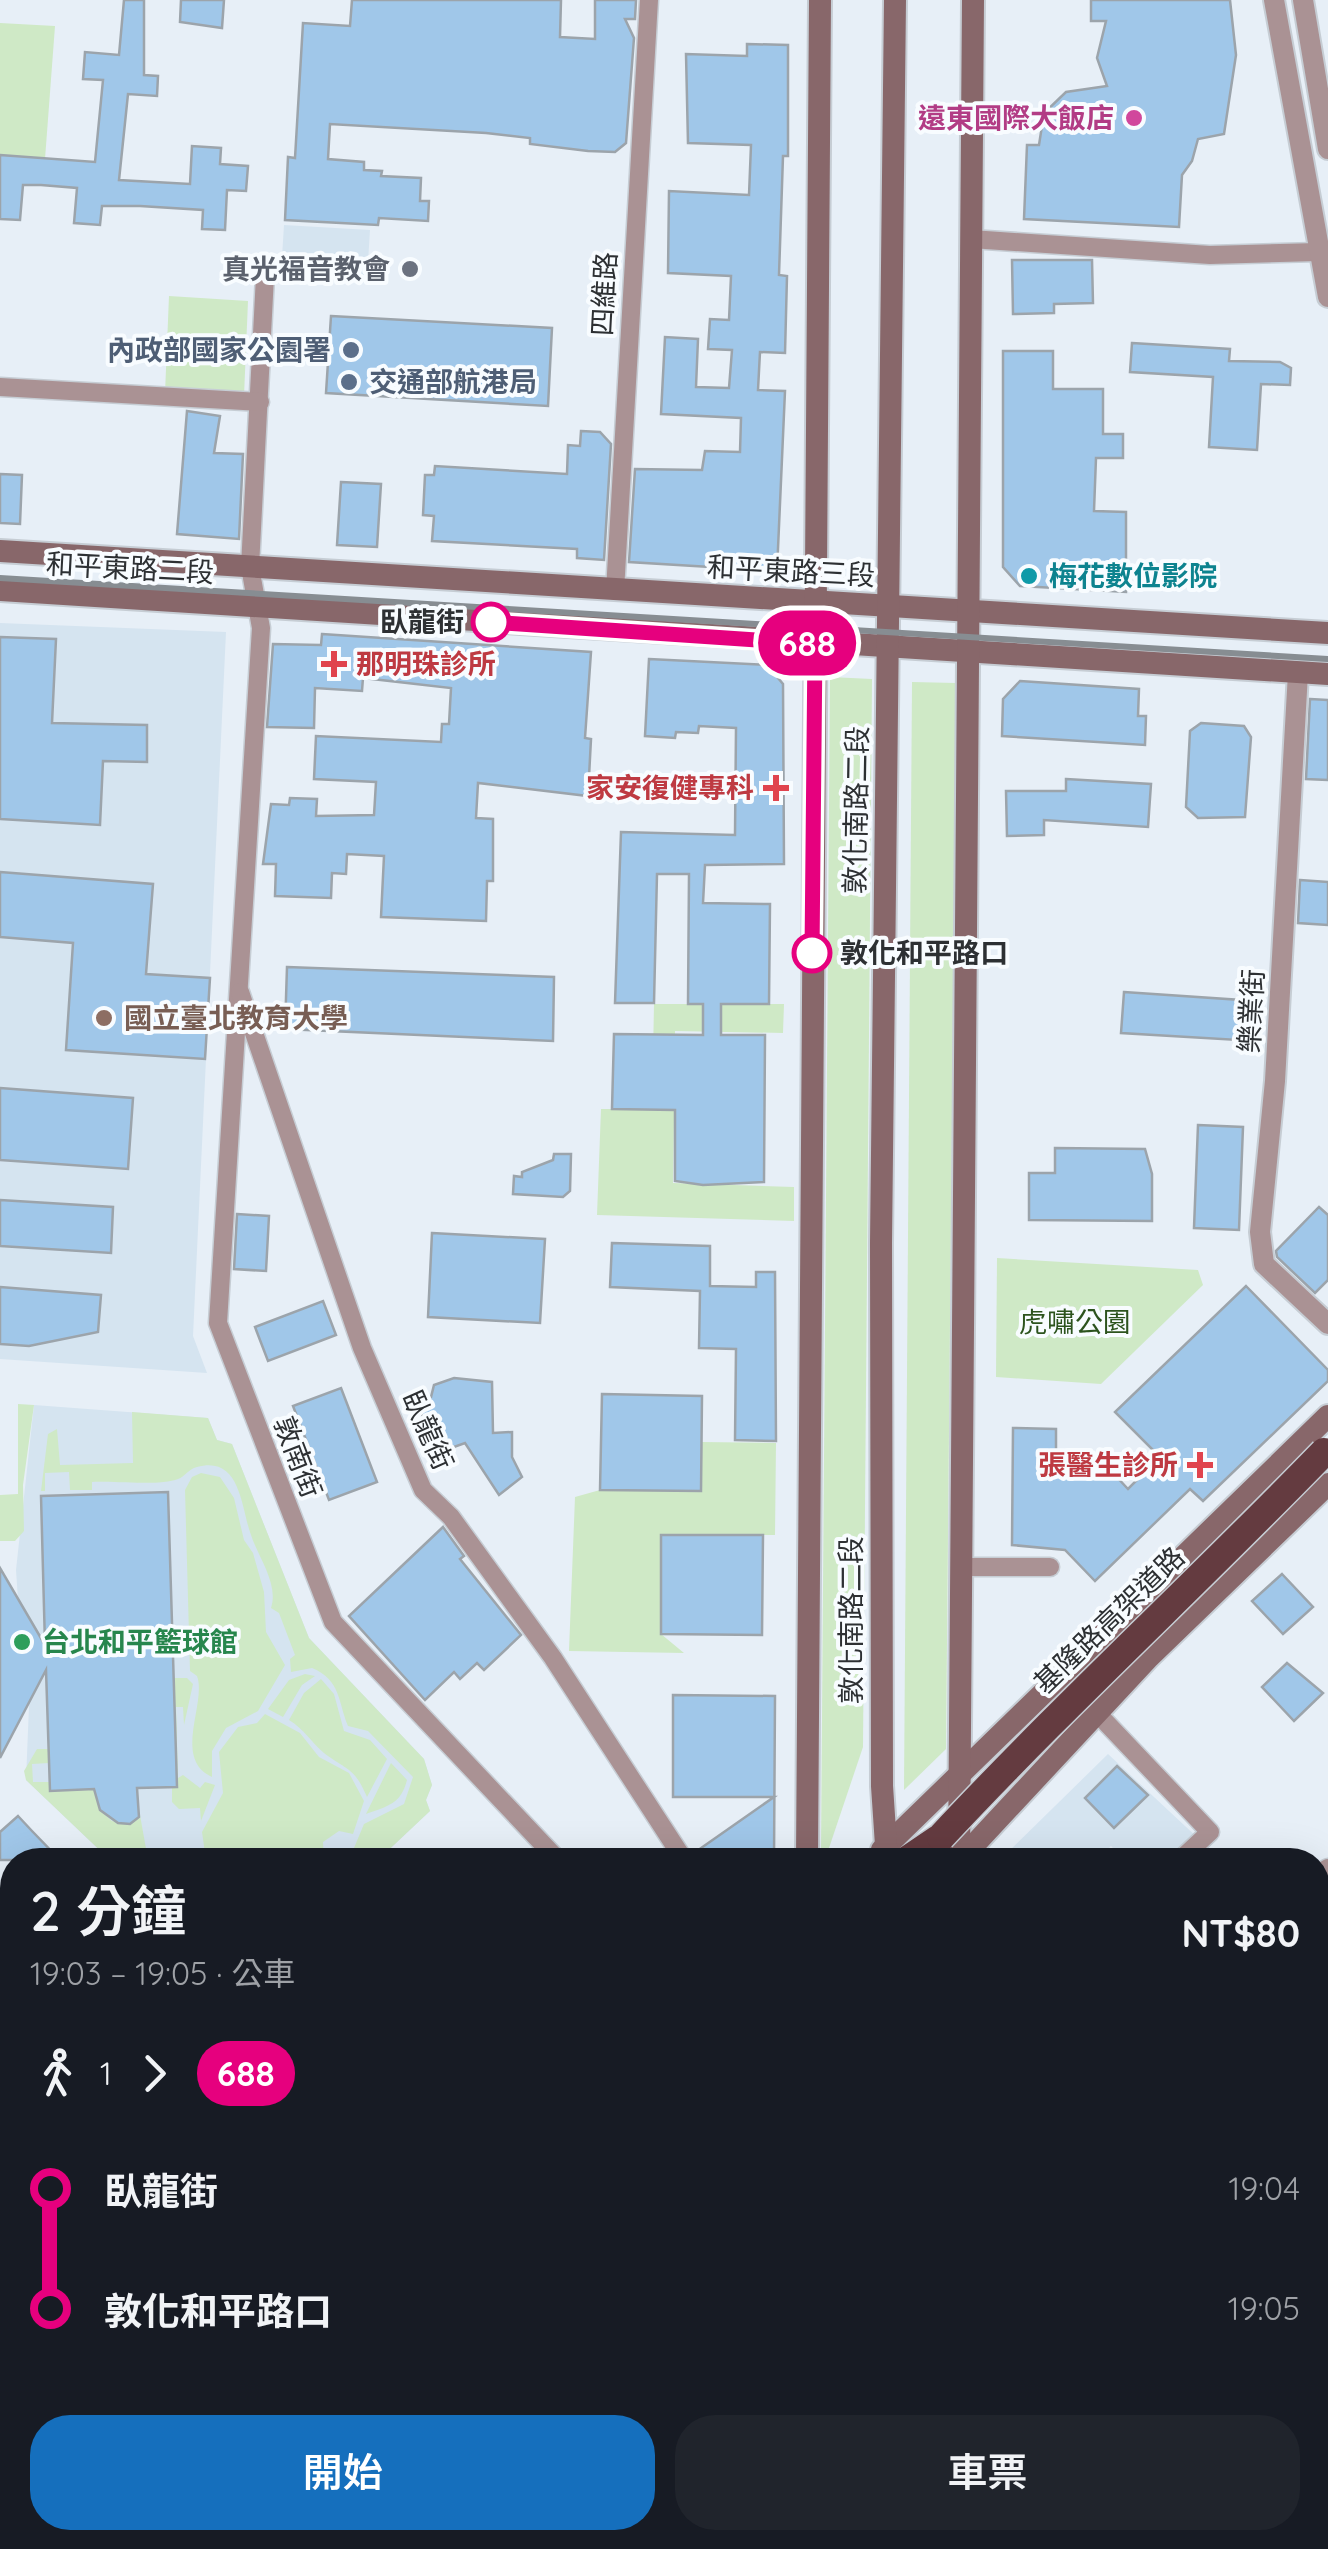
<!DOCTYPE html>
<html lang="zh-TW">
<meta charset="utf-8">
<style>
body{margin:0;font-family:Quicksand,"Noto Sans TC",sans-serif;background:#20242c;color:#f1f3f6;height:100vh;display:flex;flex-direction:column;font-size:38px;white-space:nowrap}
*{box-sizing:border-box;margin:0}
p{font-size:32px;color:#9ea1a6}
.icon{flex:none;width:55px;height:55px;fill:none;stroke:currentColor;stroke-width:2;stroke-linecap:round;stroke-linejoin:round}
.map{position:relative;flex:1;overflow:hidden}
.side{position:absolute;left:0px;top:1848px;width:1330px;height:702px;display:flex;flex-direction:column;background:#171b24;border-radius:40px 40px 0 0;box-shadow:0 10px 40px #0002}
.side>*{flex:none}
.badge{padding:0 20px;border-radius:32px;font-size:35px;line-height:65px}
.map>.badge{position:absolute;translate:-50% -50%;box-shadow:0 0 0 5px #fff}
.legs{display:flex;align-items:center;gap:15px;height:110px;padding:0 30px;font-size:32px}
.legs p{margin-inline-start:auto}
.head{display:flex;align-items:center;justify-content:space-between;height:170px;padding:0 30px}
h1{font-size:55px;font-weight:600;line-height:75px}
.primary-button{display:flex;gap:20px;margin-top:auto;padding:20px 30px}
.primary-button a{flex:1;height:115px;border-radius:40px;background:#156fbd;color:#fff;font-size:40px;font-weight:600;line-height:115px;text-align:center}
.primary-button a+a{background:#20242c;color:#f1f3f6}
ul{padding:0 30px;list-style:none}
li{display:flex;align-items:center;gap:35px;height:120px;font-size:38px}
li i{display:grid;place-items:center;width:15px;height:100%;margin:0 12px;background:currentColor}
li i::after{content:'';width:25px;height:25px;margin:-12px;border:8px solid;border-radius:50%;background:#171b24}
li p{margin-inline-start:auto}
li:first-child i{background:linear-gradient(#0000 50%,currentColor 0)}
li:last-child i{background:linear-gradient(currentColor 50%,#0000 0)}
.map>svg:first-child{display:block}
</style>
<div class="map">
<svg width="1328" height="2549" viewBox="0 0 1328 2549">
<rect width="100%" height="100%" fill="#e7eff7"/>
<g fill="#d5e4f0">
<polygon points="284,225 370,230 367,279 281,274"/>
<polygon points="0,623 226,632 193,1336 207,1373 0,1359"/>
<polygon points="34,1405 208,1418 217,1440 232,1444 309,1638 424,1759 432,1785 426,1800 430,1811 378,1860 110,1860 26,1780 31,1657 18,1600 16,1570"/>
<polygon points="1108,1754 1200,1840 1177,1860 1125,1860 1111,1846 1097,1860 1000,1860"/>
<polygon points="1318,1970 1328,1979 1328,2512 1318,2503"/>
<polygon points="0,2425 12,2438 12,2538 80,2538 73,2549 0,2549"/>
<polygon points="461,2538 1264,2538 1276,2549 472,2549"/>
</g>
<g fill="#cfe9c6">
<polygon points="0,23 55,26 45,159 0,155"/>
<polygon points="169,296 248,301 244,396 165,393"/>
<polygon points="830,677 872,679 863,1747 829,1848 821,1849"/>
<polygon points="912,682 956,683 946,1749 904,1790"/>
<polygon points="654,1004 784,1004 783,1033 675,1031 674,1097 689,1119 674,1120 673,1183 794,1187 794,1221 597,1215 601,1109 652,1109"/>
<polygon points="997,1258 1198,1270 1203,1285 1101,1384 996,1377"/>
<polygon points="18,1404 34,1405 23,1485 24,1531 15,1541 0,1541 0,1495 18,1494"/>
<path d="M132 1412 208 1418 217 1440 232 1444 309 1638 424 1759 432 1785 426 1800 430 1811 378 1860H349L364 1824 404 1804 413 1777 368 1731 348 1726C338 1702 341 1680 312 1668L291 1672 290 1659 295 1655 279 1613 271 1608C279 1584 258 1557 251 1535 241 1508 241 1455 197 1467 188 1469 185 1477 178 1479 162 1486 112 1481 92 1482V1490H70L69 1472 45 1473V1491H41L48 1434 57 1429 60 1465 133 1463Z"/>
<polygon points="701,1442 776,1443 775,1535 662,1536 661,1634 684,1653 569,1651 575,1497 600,1490 701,1491"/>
<path d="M201 1473 220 1477 234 1498 244 1540 253 1553 264 1592 266 1632 285 1665 258 1711 226 1728 212 1751V1777C172 1759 207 1703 197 1676L190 1671 185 1490 192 1477Z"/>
<polygon points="305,1674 315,1676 302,1685 283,1717 268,1709 289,1680"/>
<polygon points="174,1678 187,1678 193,1684 184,1725 183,1707 176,1707 178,1778 183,1775 200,1788 205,1782 215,1785 201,1821 200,1808 179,1809 172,1802 172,1787 177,1786"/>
<path d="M321 1679 334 1694 344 1731 370 1740 387 1759 367 1797C354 1767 348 1771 324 1753 311 1742 304 1729 289 1720L304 1693Z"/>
<polygon points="265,1714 300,1733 319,1757 349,1773 364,1801 353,1834 339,1831 323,1842 324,1860 206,1860 202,1832 223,1793 219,1752 238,1727 257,1723"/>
<polygon points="37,1749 48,1749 49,1763 32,1764 33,1782 49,1782 50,1791 97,1789 100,1810 112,1821 130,1824 140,1815 148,1860 110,1860 26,1780 24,1771"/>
<path d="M391 1763 407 1780C401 1804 388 1806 366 1814Z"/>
<polygon points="486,2538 716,2538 705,2549 494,2549"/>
</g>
<g fill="#a0c7e9" stroke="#9ca4ab" stroke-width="2.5">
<polygon points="124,0 144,0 144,75 158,76 157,96 128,94 119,180 190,184 192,146 221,148 220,164 248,166 246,191 227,190 225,230 202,229 203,210 140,206 102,206 100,225 74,223 77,188 41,185 23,185 20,220 0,219 0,155 95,162 103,80 83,79 85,52 119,55"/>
<polygon points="181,0 224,0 222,28 180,22"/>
<polygon points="352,0 561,0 560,37 595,39 595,0 636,0 635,19 625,19 634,38 626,143 615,152 588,151 530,144 530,138 486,133 330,124 328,159 364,162 364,170 382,171 381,176 421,178 420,201 429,201 428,221 379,218 378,225 285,220 288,157 295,158 303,23 350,26"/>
<polygon points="1091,0 1230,0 1236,55 1224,134 1198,139 1192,161 1182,175 1179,227 1024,219 1027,145 1039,145 1044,113 1066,92 1107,86 1097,58 1106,21 1091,21"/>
<polygon points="747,44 788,45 788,156 783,156 779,275 787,276 785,353 760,352 758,390 785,391 777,571 629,562 635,469 702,470 705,451 740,452 741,418 661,414 665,337 698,339 696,387 729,388 732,350 708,349 710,319 729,320 731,276 668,273 669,191 749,195 751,145 688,143 686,54 747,56"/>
<polygon points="1012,260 1092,260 1093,303 1054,304 1054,313 1013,314"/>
<polygon points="331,316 552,328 548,406 326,393"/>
<polygon points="1132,343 1230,349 1229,361 1280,362 1291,368 1290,385 1261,384 1257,450 1209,447 1213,377 1130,372"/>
<polygon points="1003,351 1053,351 1053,389 1103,389 1103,434 1123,434 1123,458 1096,458 1094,511 1126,512 1126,592 1020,586 1003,567"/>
<polygon points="187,411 220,416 214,453 243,454 239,539 177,534"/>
<polygon points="581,431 600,432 611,444 604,560 577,558 577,549 432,541 434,516 423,515 425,475 434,475 435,466 567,474 568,445 580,446"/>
<polygon points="0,474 22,475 20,524 0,523"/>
<polygon points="341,482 381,484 377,547 337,545"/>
<polygon points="322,634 591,652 585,738 591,739 588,796 478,783 476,818 493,819 493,881 487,881 486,921 381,917 384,856 347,854 346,874 332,873 331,898 275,896 276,864 263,864 271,804 289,805 290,798 317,799 316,816 374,815 376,782 314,779 316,736 441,742 442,724 449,724 451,688 363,678 362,691 315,688 314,728 267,727 273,644 321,645"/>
<polygon points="0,637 56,639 52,723 147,725 147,762 103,761 100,825 0,819"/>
<polygon points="649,659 767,665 783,684 784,864 705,865 703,903 770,904 769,1004 721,1004 721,1035 765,1035 764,1182 703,1185 675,1181 675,1110 612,1109 614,1034 703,1035 703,1004 688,1004 689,874 657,874 654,1003 615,1003 621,832 735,835 736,728 699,726 698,733 676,732 675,738 645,736"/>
<polygon points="1020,681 1139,689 1138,716 1146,716 1145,745 1002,736 1003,699"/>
<polygon points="1310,699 1328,700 1328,780 1306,779"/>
<polygon points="1201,723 1244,726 1251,737 1245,817 1198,818 1186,807 1190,731"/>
<polygon points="1066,779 1151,784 1148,827 1044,820 1044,835 1007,836 1006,791 1066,791"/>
<polygon points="0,872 153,884 146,974 210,978 205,1059 66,1050 73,943 0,937"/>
<polygon points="1300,880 1328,882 1328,925 1298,923"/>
<polygon points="287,967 554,977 553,1041 285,1029"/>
<polygon points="1124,992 1241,1000 1238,1040 1121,1033"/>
<polygon points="0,1088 133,1098 128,1169 0,1160"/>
<polygon points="1198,1125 1243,1127 1239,1230 1194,1228"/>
<polygon points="1055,1148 1145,1149 1152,1174 1152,1221 1029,1220 1029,1173 1055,1173"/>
<polygon points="554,1154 571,1154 570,1191 563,1197 513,1194 514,1176 522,1177 522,1172 553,1160"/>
<polygon points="0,1200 113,1207 111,1253 0,1246"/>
<polygon points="1319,1207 1328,1215 1328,1280 1315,1293 1277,1257 1276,1251"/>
<polygon points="237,1214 269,1216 266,1271 234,1269"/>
<polygon points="432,1233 545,1239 540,1323 428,1317"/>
<polygon points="612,1243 710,1246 710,1286 756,1287 756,1272 775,1272 776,1441 735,1440 736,1349 699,1348 700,1291 610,1287"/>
<polygon points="1246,1286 1328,1370 1328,1381 1203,1501 1190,1489 1095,1581 1065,1550 1012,1545 1013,1428 1056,1429 1056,1458 1099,1458 1128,1489 1160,1457 1115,1412"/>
<polygon points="0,1287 101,1295 98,1332 29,1346 0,1344"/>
<polygon points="323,1301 336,1335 268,1361 255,1327"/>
<polygon points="454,1378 492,1382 493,1433 512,1432 512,1457 522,1477 499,1495 465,1443 440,1452 419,1408 431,1397 434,1385"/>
<polygon points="341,1388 377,1482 329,1500 293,1406"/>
<polygon points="602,1394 702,1396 701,1491 600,1490"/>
<polygon points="168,1492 177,1787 137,1788 139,1817 130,1824 118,1823 100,1810 94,1789 50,1791 46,1670 0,1758 0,1568 45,1645 41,1496"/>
<polygon points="443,1527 464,1556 460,1559 521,1635 484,1670 477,1663 460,1679 454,1672 425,1700 349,1616"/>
<polygon points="661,1535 763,1535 762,1635 661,1634"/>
<polygon points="1282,1574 1313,1607 1283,1634 1252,1601"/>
<polygon points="1287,1663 1323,1693 1294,1721 1262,1687"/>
<polygon points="673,1695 775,1696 774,1860 696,1860 694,1853 774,1797 673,1797"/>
<polygon points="1117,1766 1148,1795 1114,1828 1085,1798"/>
<polygon points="18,1816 32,1831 60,1860 0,1860 0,1832"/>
</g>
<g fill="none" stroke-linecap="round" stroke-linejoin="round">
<polyline stroke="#c2c9d0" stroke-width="25" stroke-dasharray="25 12" stroke-linecap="butt" points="309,2538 320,2549"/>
<g stroke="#c6cdd4" stroke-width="21">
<g id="minor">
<polyline points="971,239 1210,255 1318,252"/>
<polyline points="265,276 250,567 261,628 218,1323 333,1622 558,1860"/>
<polyline points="0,387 260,402"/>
<polyline points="615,591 649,0"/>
<polyline points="240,992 362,1348 423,1490 451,1517 553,1658 684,1860"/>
<polyline points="961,1567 1050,1567"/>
<polyline points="1097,1713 1210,1832 1180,1860"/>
<polyline points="1318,1874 1328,1868"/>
<polyline points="1304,2538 1317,2549"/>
</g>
</g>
<g stroke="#c6cdd4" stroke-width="24">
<g id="tertiary">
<polyline points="1274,0 1328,297"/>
<polyline points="1303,0 1328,149"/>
<polyline points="1298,673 1275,1081 1260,1232 1264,1264 1328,1324"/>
</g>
</g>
<g stroke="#c6cdd4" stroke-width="26">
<g id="secondary">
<polyline points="0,551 1328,633"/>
<polyline points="0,590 1328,674"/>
<polyline points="882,1850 1328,1416"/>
<polyline points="807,1860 820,0"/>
<polyline points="887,1860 882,1786 881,1243 895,0"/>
<polyline points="959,1860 973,0"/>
<polyline points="960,1860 1149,1657 1328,1484"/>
<polyline points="0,2143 12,2156"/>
<polyline points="0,2366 12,2380"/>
<polyline points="378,2538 389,2549"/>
<polyline points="124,2549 135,2538"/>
<polyline points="256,2549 268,2538"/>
</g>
</g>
<g stroke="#c6cdd4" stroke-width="29">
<g id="primary">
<polyline points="0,2211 12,2224"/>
<polyline points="0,2292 12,2305"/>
</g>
</g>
<g stroke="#c6cdd4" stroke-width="31">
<g id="trunk">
<polyline points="907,1860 941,1837"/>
<polyline points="204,2549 215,2538"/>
</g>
</g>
<use href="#minor" stroke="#aa9294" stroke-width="18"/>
<use href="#tertiary" stroke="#aa9294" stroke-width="20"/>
<use href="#secondary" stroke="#88676a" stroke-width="22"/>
<use href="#primary" stroke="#6f484c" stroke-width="25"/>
<use href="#trunk" stroke="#643b40" stroke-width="28"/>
<polyline stroke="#878d92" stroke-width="6" points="0,578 1328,659"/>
<g stroke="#c6cdd4" stroke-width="31" stroke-linecap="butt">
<g id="trunk-bridge">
<path d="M941 1837C1065 1704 1198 1582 1324 1452"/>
<polyline points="179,2549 194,2538"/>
<polyline points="225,2549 238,2538"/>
</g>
</g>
<use href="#trunk-bridge" stroke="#643b40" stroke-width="28"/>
</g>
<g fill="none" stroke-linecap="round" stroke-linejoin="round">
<g stroke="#fff" stroke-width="22">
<polyline id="line-1" points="491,622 815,644 812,953"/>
</g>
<use href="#line-1" stroke="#e6007e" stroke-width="15"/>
</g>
<circle fill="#d1479c" stroke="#f8fcff" stroke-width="4" cx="1134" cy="118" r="10"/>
<circle fill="#6b7280" stroke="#f8fcff" stroke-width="4" cx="410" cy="269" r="10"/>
<g fill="#5c6f8a" stroke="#f8fcff" stroke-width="4">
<circle cx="351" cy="350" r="10"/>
<circle cx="349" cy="382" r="10"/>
</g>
<circle fill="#0f9aa8" stroke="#f8fcff" stroke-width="4" cx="1029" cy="576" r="10"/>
<g fill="#fff" stroke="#e6007e" stroke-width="5">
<circle cx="491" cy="622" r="18"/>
<circle cx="812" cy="953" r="18"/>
</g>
<g fill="#e0444e" stroke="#f8fcff" stroke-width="4">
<path d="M329 649h10v10h10v10h-10v10h-10v-10h-10v-10h10z"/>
<path d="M771 773h10v10h10v10h-10v10h-10v-10h-10v-10h10z"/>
<path d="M1195 1450h10v10h10v10h-10v10h-10v-10h-10v-10h10z"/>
</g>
<circle fill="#8d6e63" stroke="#f8fcff" stroke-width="4" cx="104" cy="1018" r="10"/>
<circle fill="#2e9e5b" stroke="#f8fcff" stroke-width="4" cx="22" cy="1642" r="10"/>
<g text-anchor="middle" stroke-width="8" stroke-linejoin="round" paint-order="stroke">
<g font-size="28" font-weight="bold" fill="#b23c85" stroke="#f8fcff" text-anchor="end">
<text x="1114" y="128">遠東國際大飯店</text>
</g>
<g font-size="28" font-weight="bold" fill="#5b616d" stroke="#f8fcff" text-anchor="end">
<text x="390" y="279">真光福音教會</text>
</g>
<g font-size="28" fill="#2d3033" stroke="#f8fcff">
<text transform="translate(604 294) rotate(-87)" y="10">四維路</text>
<text transform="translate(130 568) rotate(3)" y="10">和平東路二段</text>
<text transform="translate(791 571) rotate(3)" y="10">和平東路三段</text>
<text transform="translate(856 810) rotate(-89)" y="10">敦化南路二段</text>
<text transform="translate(1251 1011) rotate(-87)" y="10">樂業街</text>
<text transform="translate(428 1430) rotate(66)" y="10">臥龍街</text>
<text transform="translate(298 1457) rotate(69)" y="10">敦南街</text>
<text transform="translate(851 1620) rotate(-90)" y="10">敦化南路二段</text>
<text transform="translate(1109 1620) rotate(-44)" y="10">基隆路高架道路</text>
</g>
<g font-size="28" font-weight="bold" fill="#4e5e75" stroke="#f8fcff" text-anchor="end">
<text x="331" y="360">內政部國家公園署</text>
<text x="369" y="392" text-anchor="start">交通部航港局</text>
</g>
<g font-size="28" font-weight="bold" fill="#0d838f" stroke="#f8fcff" text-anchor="start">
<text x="1049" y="586">梅花數位影院</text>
</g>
<g font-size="28" font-weight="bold" fill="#2d3033" stroke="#f8fcff" text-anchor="end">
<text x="464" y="632">臥龍街</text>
<text x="840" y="963" text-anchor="start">敦化和平路口</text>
</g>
<g font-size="28" font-weight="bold" fill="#be3a42" stroke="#f8fcff" text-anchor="end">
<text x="356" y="674" text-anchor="start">那明珠診所</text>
<text x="754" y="798">家安復健專科</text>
<text x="1178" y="1475">張醫生診所</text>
</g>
<g font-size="28" font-weight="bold" fill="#785e54" stroke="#f8fcff" text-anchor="start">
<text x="124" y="1028">國立臺北教育大學</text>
</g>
<g font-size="28" fill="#2c531d" stroke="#f8fcff">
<text x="1075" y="1332">虎嘯公園</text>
</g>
<g font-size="28" font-weight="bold" fill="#27864d" stroke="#f8fcff" text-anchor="start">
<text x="42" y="1652">台北和平籃球館</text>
</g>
</g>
</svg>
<b class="badge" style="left:807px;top:643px;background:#e6007e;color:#fff">688</b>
<section class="side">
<div class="head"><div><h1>2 分鐘</h1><p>19:03 – 19:05 · 公車</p></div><b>NT$80</b></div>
<div class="legs"><svg class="icon" aria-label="walk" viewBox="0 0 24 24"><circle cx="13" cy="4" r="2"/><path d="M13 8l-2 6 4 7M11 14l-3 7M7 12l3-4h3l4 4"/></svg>1<svg class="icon" aria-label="forward" viewBox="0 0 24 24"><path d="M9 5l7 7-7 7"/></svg><b class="badge" style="background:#e6007e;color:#fff">688</b></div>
<ul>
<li><i style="color:#e6007e"></i><b>臥龍街</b><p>19:04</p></li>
<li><i style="color:#e6007e"></i><b>敦化和平路口</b><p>19:05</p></li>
</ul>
<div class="primary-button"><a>開始</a><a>車票</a></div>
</section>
</div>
